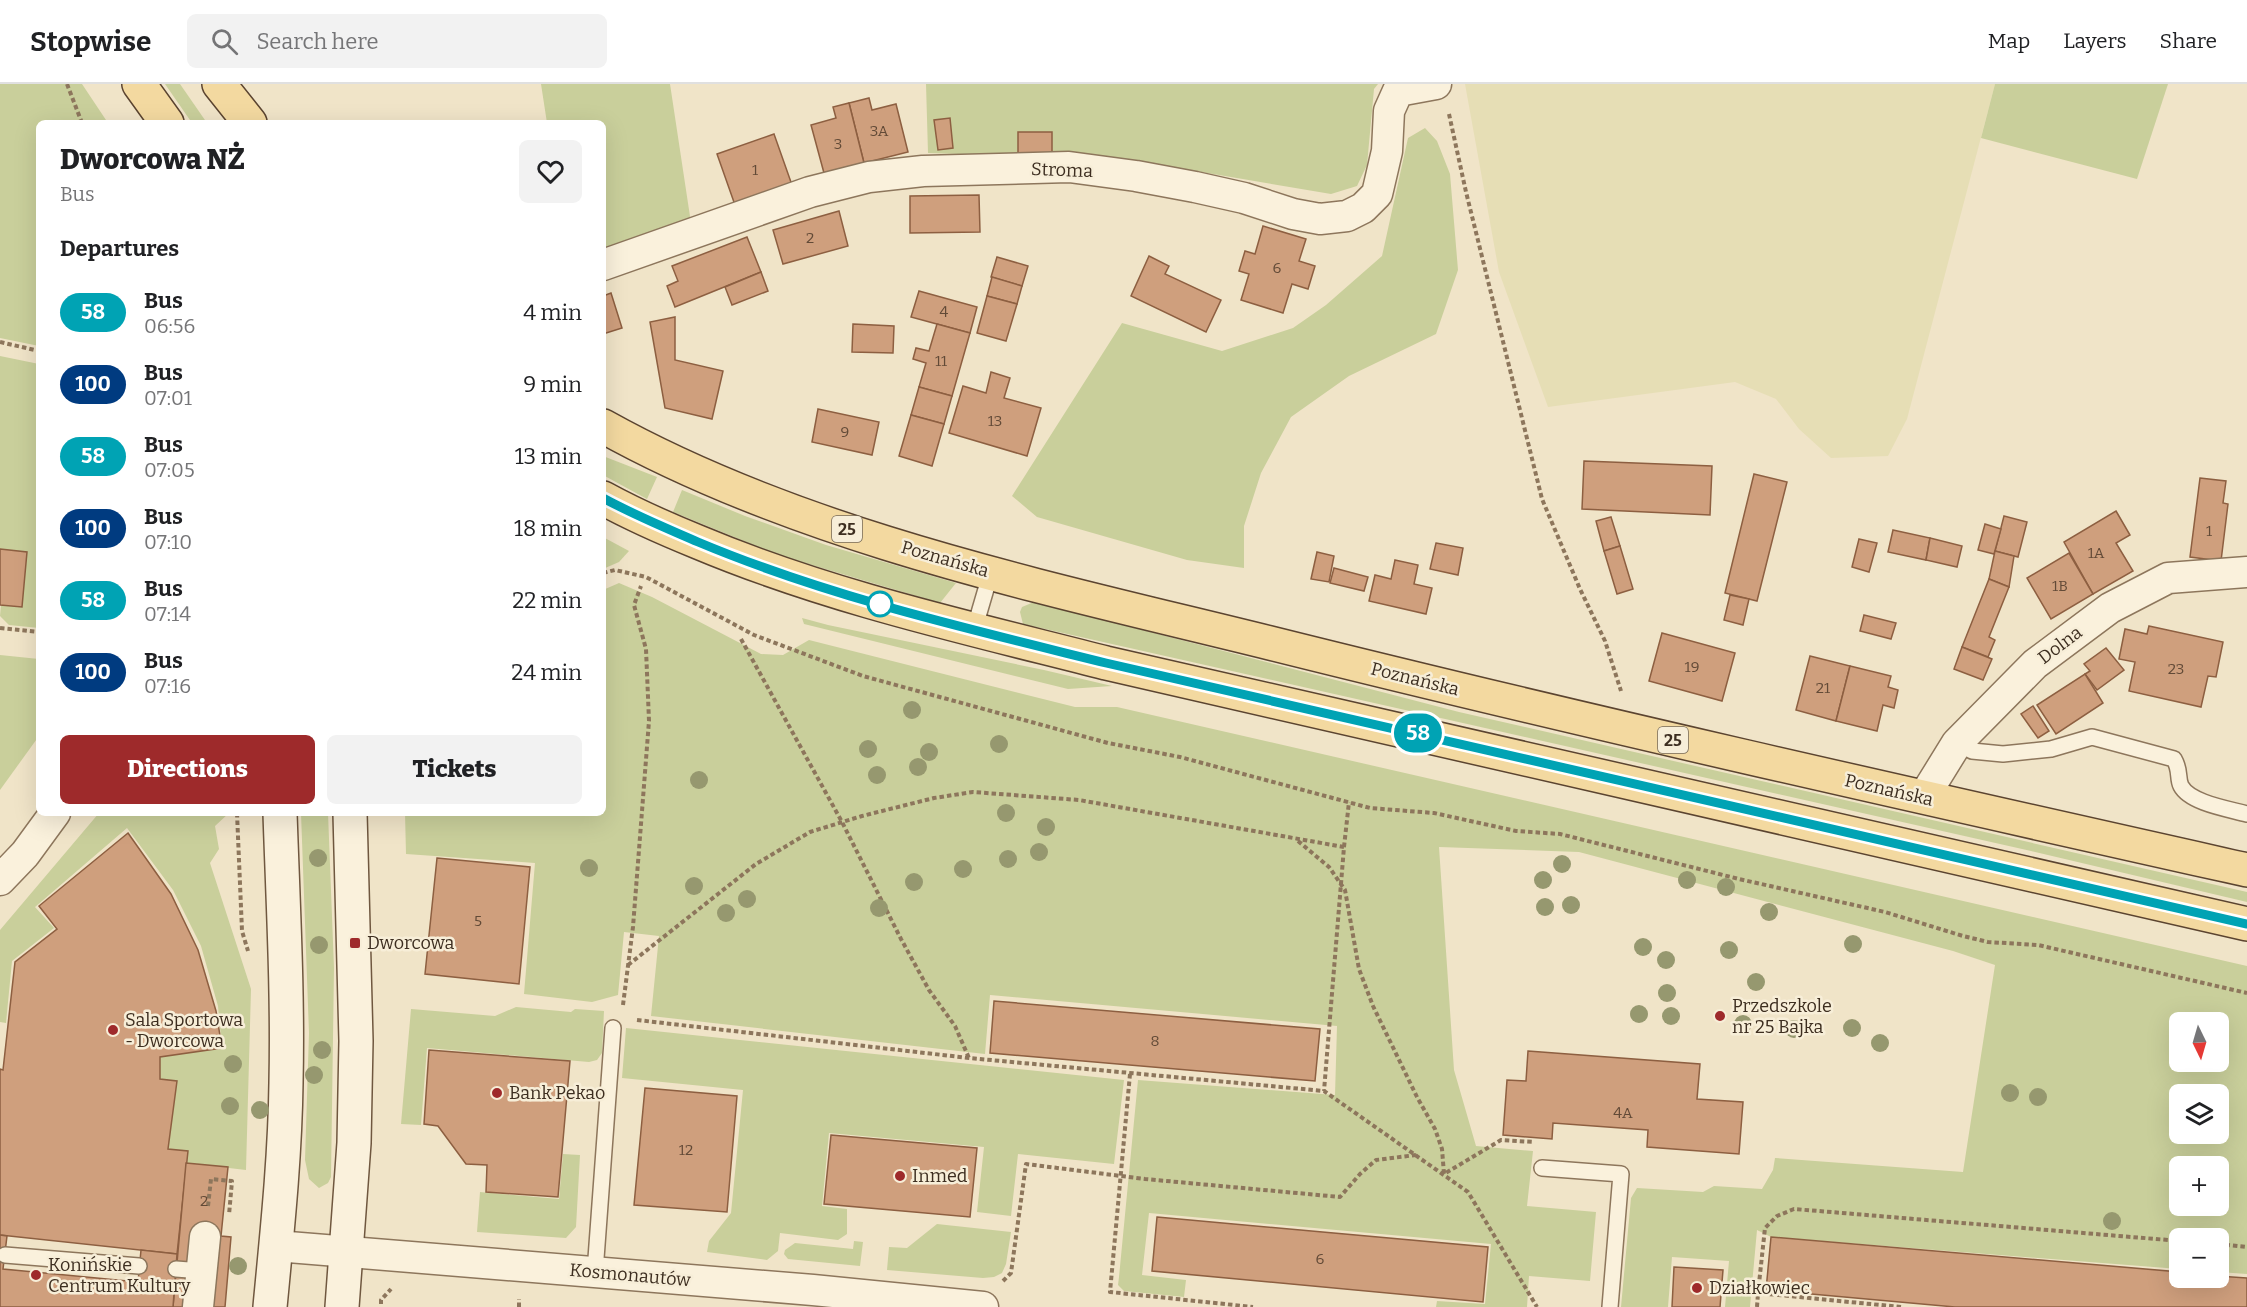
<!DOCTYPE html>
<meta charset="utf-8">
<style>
body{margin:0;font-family:Bitter,serif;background:#f2f2f2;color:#202124;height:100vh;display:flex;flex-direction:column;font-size:22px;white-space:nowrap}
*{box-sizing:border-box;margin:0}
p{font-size:20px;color:#757577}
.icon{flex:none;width:33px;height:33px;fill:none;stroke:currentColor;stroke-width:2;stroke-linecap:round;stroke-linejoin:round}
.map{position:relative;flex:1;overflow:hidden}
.side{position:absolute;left:36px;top:36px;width:570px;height:696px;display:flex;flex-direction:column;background:#fff;border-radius:9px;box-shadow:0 6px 24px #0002}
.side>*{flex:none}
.badge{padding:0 12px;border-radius:20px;font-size:21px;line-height:39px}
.needle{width:39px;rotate:175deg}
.buttons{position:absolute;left:2169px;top:928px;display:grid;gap:12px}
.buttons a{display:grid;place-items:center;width:60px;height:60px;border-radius:9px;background:#fff;box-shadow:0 6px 24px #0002;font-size:30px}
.map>.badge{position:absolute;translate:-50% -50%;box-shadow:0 0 0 3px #fff}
h2{padding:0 24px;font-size:22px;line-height:54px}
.round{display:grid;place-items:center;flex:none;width:63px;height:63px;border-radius:9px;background:#f2f2f2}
.summary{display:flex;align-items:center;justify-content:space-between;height:102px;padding:0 24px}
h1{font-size:28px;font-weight:800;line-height:45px}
.cta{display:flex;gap:12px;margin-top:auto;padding:12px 24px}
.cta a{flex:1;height:69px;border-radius:9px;background:#9e2a2b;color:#fff;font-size:24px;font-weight:800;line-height:69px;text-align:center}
.cta a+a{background:#f2f2f2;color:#202124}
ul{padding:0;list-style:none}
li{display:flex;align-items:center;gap:18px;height:72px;padding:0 24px}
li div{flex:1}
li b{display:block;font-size:22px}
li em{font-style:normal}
li .badge{min-width:66px;font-weight:700;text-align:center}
header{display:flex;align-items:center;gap:36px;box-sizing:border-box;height:84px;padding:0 30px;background:#fff;border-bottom:2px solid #e0e0e0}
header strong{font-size:28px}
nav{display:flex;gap:33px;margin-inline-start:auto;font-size:21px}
.search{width:420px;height:54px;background:#f2f2f2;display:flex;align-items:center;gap:15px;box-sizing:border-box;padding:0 21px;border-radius:9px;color:#757577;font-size:22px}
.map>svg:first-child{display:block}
</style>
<header>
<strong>Stopwise</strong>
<div class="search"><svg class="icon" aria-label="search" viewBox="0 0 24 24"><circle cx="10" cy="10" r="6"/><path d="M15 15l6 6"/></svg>Search here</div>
<nav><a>Map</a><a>Layers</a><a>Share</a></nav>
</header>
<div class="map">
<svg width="2247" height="1223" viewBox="0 0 2247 1223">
<rect width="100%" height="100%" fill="#f0e4c8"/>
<polygon fill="#e6deb5" points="1465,0 1995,0 1907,335 1888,372 1831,374 1799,345 1776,315 1735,298 1548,323 1499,188"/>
<g fill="#c9cf9b" fill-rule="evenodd">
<polygon points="0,0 82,0 108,39 39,39 39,262 0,254"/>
<polygon points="165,0 180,0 207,39 192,39"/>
<polygon points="541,0 670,0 691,139 603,168 603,39 547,39"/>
<polygon points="926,0 1378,0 1374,5 1367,81 1357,102 1331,110 1131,76 928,69"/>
<polygon points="1995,0 2168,0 2137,95 1981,54"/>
<polygon points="1425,44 1437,57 1450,90 1458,186 1436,250 1349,292 1291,333 1261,389 1244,442 1244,484 1187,476 1037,433 1012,412 1122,239 1222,267 1293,244 1326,221 1382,172 1408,54"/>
<polygon points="0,272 39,280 39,544 9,541 0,532 1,521 22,523 27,468 0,465"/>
<polygon points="603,372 657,393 647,415 603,391"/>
<polygon points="682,406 745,432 826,461 956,499 940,519 778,471 673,428"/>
<polygon points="603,453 629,467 619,478 603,485"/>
<path d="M619 499 652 513 761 570 783 571 809 556 1075 623H1117L2247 882V1190L2219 1188 2218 1155H2180L2179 1185 1771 1153 1757 1146 1750 1223H1725L1729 1177 1672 1173 1668 1223H1621L1631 1114 1637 1104 1703 1108 1714 1102 1762 1105 1773 1086 1775 1074 1963 1088 1995 881 1953 867 1579 768 1439 763 1454 986 1476 1062 1533 1067 1527 1122 1596 1128 1590 1197 1529 1192 1527 1223H1436L1437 1217 1485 1220 1491 1160 1149 1129 1142 1191 1186 1196 1184 1213 1124 1207 1118 1201 1119 1193 1138 996 1335 1011 1337 942 990 911 985 970 651 932 659 852 624 848 618 911 592 918 524 910 535 779 406 770 405 729H603V506ZM2180 939H2218V978H2180ZM2180 1011H2218V1050H2180ZM2180 1083H2218V1122H2180Z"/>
<polygon points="1034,518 1459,628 2247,808 2247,818 2031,767 1023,540 1020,528 1022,523"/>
<polygon points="802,534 828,541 1044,586 1112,602 1068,605 804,540"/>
<polygon points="0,571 39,575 39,652 0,706"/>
<polygon points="99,729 229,729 215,742 219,765 210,779 251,905 246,1086 186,1079 187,1067 168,1065 177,997 160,995 160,973 222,964 218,922 201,862 173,806 127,744 35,823 54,844 12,877 6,939 0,938 0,846"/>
<polygon points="301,729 328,729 334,884 331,1093 328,1099 319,1104 309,1095 305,1076 309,949"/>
<polygon points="516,923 571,928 575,925 604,927 602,969 597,976 589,978 427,964 421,1041 401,1040 411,925 495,932"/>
<polygon points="626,944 1124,996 1114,1080 1018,1070 1011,1132 977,1128 984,1063 829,1049 822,1122 847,1125 847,1150 838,1156 780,1149 778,1167 767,1176 707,1168 709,1157 731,1129 743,1006 622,994"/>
<polygon points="563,1070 580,1071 576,1143 566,1154 477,1148 480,1108 559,1115"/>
<polygon points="937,1140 1011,1148 1006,1180 1002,1189 994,1193 983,1194 887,1186 889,1163 907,1164"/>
<polygon points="854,1157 863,1158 860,1182 788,1175 784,1170 785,1166 795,1159 853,1165"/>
</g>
<g fill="#cf9f7d" stroke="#8d5f41" stroke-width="1.5">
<polygon points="869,14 872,26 896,20 908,68 864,79 849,19"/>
<polygon points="849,19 864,79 824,89 811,41 836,34 833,23"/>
<polygon points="950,34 953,64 938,66 934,36"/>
<rect x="1018" y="48" width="34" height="24"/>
<polygon points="774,50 792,101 735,121 717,70"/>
<polygon points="979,111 980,148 910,149 910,112"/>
<polygon points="839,127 848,162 783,180 773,146"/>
<polygon points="1263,142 1306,155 1299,177 1315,182 1308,205 1292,200 1283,229 1241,216 1249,190 1239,187 1245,167 1255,170"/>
<polygon points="747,153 761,188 675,223 667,202 678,197 672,182"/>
<polygon points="1149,172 1169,182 1165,190 1221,216 1206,248 1131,212"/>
<polygon points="997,173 1028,182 1022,202 991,193"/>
<polygon points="761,188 768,207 732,221 725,203"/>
<polygon points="992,193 1022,202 1017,220 987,212"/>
<polygon points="919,207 977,223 970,249 911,233"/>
<polygon points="611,209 622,244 603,250 603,212"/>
<polygon points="987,212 1017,220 1006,257 977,249"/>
<polygon points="675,233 675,276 723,287 712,335 665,324 650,238"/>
<polygon points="853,240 894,242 893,269 852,268"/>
<polygon points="937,240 970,249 952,312 919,303 926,279 913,275 916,264 929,267"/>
<polygon points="991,288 1010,294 1004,314 1041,324 1027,372 949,349 963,302 986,309"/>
<polygon points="919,303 952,312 944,340 911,331"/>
<polygon points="818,325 879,338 872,371 812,358"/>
<polygon points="911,331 944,340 932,382 899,372"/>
<polygon points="1584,377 1712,382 1710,431 1582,425"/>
<polygon points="1754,390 1787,398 1757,517 1725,509"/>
<polygon points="2200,394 2226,397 2223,419 2228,420 2221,477 2190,473"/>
<polygon points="2116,427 2130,451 2116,459 2133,487 2093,510 2064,458"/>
<polygon points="2004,432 2027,438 2018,473 1995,467"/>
<polygon points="1611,433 1620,462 1604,467 1596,437"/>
<polygon points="1985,440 2001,445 1994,470 1978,466"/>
<polygon points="1893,446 1930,454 1926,476 1888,468"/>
<polygon points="1930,454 1962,462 1957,483 1926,476"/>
<polygon points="1859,455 1877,459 1869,488 1852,483"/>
<polygon points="1436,459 1463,464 1458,491 1430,485"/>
<polygon points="1620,462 1633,505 1617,510 1604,467"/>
<polygon points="0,465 27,468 22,523 0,521"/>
<polygon points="1995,467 2014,472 2009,503 1989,495"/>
<polygon points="1317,468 1334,472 1329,498 1311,495"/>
<polygon points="2069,469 2093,510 2051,535 2027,494"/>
<polygon points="1395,476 1418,481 1414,500 1432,504 1426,530 1369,517 1375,491 1391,495"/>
<polygon points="1334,484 1368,493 1364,507 1330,499"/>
<polygon points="1989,495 2009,503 1989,553 1995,556 1988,573 1962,563"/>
<polygon points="1730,511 1749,515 1743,541 1724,536"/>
<polygon points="1864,531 1896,539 1891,555 1860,547"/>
<polygon points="2149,542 2223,558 2216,593 2208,592 2201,623 2129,607 2135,578 2119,575 2125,545 2147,550"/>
<polygon points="1662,549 1735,569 1722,617 1649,597"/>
<polygon points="1962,563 1992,575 1983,596 1954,585"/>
<polygon points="2106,564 2124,586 2097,606 2085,590 2090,587 2084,580"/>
<polygon points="1810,572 1850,582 1836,637 1796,626"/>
<polygon points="1850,582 1891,592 1888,603 1898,606 1894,624 1883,621 1877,647 1836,637"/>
<polygon points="2085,590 2103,619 2056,650 2037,621"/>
<polygon points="2033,622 2049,647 2038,654 2021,630"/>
<polygon points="128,749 171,810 198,866 216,927 222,964 160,973 160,995 177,997 168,1065 188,1067 177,1170 0,1151 0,985 3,986 15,878 57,845 39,822"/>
<polygon points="437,774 530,783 519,900 425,890"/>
<polygon points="994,917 1320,945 1315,997 990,969"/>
<polygon points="429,966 570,977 558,1113 486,1108 487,1081 466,1080 438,1042 424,1040"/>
<polygon points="1528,967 1700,980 1697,1015 1743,1018 1739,1070 1647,1063 1648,1046 1553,1039 1552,1055 1503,1051 1507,996 1526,997"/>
<polygon points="645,1004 737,1012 727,1128 634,1121"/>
<polygon points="831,1051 977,1064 970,1133 824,1120"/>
<polygon points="186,1079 228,1083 221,1152 231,1153 225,1223 173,1223"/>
<polygon points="1157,1133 1488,1163 1483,1218 1152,1187"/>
<polygon points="0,1151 7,1152 3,1185 138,1198 141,1166 177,1170 173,1223 0,1223"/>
<polygon points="1771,1153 2180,1188 2180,1194 2218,1194 2218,1192 2247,1194 2247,1223 1955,1223 1766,1206"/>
<polygon points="1674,1183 1723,1186 1720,1223 1672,1223"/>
</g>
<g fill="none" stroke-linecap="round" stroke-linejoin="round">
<g stroke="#8d765c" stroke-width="18">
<g id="lane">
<polyline points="974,546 991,488"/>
<path d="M1957 659 1972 667 2003 670 2051 665 2092 653 2174 675C2181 687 2177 694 2181 702 2190 719 2229 725 2247 730"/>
<polyline points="1542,1084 1621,1090 1610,1223"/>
<polyline points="5,1171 139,1182"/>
<polyline points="176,1185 202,1187"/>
<polyline points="595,1188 613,944"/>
</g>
</g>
<g stroke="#8d765c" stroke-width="33">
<g id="street">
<polyline points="603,181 810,108 869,93 923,87 1069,83 1136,92 1195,103 1244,114 1293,130 1320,135 1347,132 1363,124 1377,110 1387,67 1389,27 1398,7 1436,0"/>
<polyline points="1923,714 1957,659 2035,580 2110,524 2168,494 2247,488"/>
<polyline points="0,796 25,770 55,729"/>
<polyline points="276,1162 813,1206 983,1223"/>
<polyline points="198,1223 205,1153"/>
</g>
</g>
<g stroke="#6f573f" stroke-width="36">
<g id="secondary">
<path d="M270 1223C277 1149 285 1074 286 999 288 909 283 819 280 729"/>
<polyline points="342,1223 354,1059 356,957 350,729"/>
</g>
</g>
<g stroke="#5b4430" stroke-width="36">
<g id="primary">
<polyline points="139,0 167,39"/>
<polyline points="219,0 250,39"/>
<path d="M603 342C804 454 1048 504 1270 559 1594 640 1921 713 2247 786"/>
<path d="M603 414C634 431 666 445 698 458 829 513 969 544 1106 579L2247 840"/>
</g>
</g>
<g stroke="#8d765c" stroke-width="4" stroke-dasharray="4.5 3" stroke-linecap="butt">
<polyline points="67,0 82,39"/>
<polyline points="1449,30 1466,108 1542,415 1580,505 1605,557 1621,607"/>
<polyline points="0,258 39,267"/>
<polyline points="603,489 615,486 646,493 754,551 863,592 1108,659 1180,673 1370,724 1434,729 1516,747 1560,750 1739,795 1885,828 1963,852 1988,858 2038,861 2247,909"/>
<polyline points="0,544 39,548"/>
<polyline points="741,555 842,738 901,855 929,906 955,942 969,974"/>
<polyline points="237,729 242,847 248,867"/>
<polyline points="1298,757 1329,783 1345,806 1359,885 1373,922 1417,1013 1435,1045 1442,1065 1444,1090 1501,1056 1534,1058"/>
<polyline points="1344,763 1349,718"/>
<polyline points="628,881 756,780 810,748 862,732 934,714 973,708 1079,716 1344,763 1324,1007"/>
<polyline points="623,921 633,843 649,637 646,565 634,521 641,502"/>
<polyline points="637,936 969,974 1324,1007 1468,1108 1537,1223"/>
<polyline points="1130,990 1110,1208 1253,1223"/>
<polyline points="208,1122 211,1095 232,1097 229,1131"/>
<polyline points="2218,1160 2247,1163"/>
<polyline points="1003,1197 1011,1189 1026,1080 1145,1095 1340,1113 1360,1090 1376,1076 1416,1071"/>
<polyline points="381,1220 381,1216 391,1205"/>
<polyline points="519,1223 519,1215"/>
<polyline points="1757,1223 1758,1209"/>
<polyline points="1901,1223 1758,1209 1765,1144 1777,1132 1794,1125 2180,1157"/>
</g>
<use href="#lane" stroke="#faf1dc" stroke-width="15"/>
<use href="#street" stroke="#faf1dc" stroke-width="30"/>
<use href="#secondary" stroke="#faf1dc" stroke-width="33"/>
<use href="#primary" stroke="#f3d9a0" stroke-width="33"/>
</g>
<g fill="#96986f">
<circle cx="912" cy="626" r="9"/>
<circle cx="999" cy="660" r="9"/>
<circle cx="868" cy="665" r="9"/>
<circle cx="929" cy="668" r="9"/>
<circle cx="918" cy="683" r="9"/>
<circle cx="877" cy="691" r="9"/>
<circle cx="699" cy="696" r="9"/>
<circle cx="1006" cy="729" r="9"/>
<circle cx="1046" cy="743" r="9"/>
<circle cx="1039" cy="768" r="9"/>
<circle cx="318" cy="774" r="9"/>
<circle cx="1008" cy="775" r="9"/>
<circle cx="1562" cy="780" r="9"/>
<circle cx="589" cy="784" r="9"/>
<circle cx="963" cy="785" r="9"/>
<circle cx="1543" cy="796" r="9"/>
<circle cx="1687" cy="796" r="9"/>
<circle cx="914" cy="798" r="9"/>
<circle cx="694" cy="802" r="9"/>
<circle cx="1726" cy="803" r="9"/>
<circle cx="747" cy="815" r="9"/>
<circle cx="1571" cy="821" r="9"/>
<circle cx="1545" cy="823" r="9"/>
<circle cx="879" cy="824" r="9"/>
<circle cx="1769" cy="828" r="9"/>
<circle cx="726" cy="829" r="9"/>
<circle cx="1853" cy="860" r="9"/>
<circle cx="319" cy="861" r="9"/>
<circle cx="1643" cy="863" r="9"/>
<circle cx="1729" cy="866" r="9"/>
<circle cx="1666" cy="876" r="9"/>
<circle cx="1756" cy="898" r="9"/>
<circle cx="1667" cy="909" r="9"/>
<circle cx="1639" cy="930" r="9"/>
<circle cx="1671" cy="932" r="9"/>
<circle cx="1743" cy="940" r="9"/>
<circle cx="1852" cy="944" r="9"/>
<circle cx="1794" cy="945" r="9"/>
<circle cx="1880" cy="959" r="9"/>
<circle cx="322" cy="966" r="9"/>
<circle cx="233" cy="980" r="9"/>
<circle cx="314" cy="991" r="9"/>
<circle cx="2010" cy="1009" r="9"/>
<circle cx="2038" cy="1013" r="9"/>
<circle cx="230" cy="1022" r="9"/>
<circle cx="260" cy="1026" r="9"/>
<circle cx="2112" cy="1137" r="9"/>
<circle cx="238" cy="1182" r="9"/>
</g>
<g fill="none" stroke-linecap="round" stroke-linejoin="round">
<g stroke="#fff" stroke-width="14">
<path id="line" d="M603 414C634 431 666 444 698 458 829 513 969 545 1106 579L2247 840"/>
</g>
<use href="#line" stroke="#00a3b4" stroke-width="9"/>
</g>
<circle fill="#fff" stroke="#00a3b4" stroke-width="3" cx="880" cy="520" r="12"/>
<g fill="#9e2a2b" stroke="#f7eed8" stroke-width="2">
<rect x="349" y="853" width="12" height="12" rx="3"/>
<circle cx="1720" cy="932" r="6"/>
<circle cx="113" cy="946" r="6"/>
<circle cx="497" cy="1009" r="6"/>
<circle cx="900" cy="1092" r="6"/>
<circle cx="36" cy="1191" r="6"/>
<circle cx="1697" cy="1204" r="6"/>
</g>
<g text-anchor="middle" stroke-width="5" stroke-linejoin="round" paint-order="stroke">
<g font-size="15" fill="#624a37">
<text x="879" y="52">3A</text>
<text x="838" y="65">3</text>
<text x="755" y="91">1</text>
<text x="810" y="159">2</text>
<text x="1277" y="189">6</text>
<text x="944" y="233">4</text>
<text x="941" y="282">11</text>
<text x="995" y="342">13</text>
<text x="845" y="353">9</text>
<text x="2209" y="452">1</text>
<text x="2096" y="474">1A</text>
<text x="2060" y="507">1B</text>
<text x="1692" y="588">19</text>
<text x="2176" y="590">23</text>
<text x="1823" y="609">21</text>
<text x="478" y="842">5</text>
<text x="1155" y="962">8</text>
<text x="1623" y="1034">4A</text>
<text x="686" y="1071">12</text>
<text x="204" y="1122">2</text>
<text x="1320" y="1180">6</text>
</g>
<g fill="#f7eed8" stroke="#756857" stroke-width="1.5">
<rect x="832" y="432" width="30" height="26" rx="4.5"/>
<rect x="1658" y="643" width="30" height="26" rx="4.5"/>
</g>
<g font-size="16" font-weight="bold" fill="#3d2e20">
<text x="847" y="451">25</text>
<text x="1673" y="662">25</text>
</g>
<g font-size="18" fill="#3d2e20" stroke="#f7eed8">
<text transform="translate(1062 86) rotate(2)" y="6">Stroma</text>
<text transform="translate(945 475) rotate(16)" y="6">Poznańska</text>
<text transform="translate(2060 561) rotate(-37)" y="6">Dolna</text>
<text transform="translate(1415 595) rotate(14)" y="6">Poznańska</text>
<text transform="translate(1889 706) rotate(13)" y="6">Poznańska</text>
<text transform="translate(630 1191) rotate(5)" y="6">Kosmonautów</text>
</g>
<g font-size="18" fill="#3d2e20" stroke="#f7eed8" text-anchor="start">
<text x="367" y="865">Dworcowa</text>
<text x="1732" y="928">Przedszkole<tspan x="1732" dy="21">nr 25 Bajka</tspan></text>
<text x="125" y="942">Sala Sportowa<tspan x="125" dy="21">- Dworcowa</tspan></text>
<text x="509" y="1015">Bank Pekao</text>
<text x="912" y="1098">Inmed</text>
<text x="48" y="1187">Konińskie<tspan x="48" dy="21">Centrum Kultury</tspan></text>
<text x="1709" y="1210">Działkowiec</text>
</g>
</g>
</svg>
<div class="buttons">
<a><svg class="needle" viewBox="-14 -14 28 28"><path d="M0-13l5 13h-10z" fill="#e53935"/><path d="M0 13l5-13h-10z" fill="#757577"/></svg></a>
<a><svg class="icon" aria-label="layers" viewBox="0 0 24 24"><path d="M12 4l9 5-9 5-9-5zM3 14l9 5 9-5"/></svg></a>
<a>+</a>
<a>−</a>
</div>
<b class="badge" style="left:1418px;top:649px;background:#00a3b4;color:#fff">58</b>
<section class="side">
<div class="summary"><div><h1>Dworcowa NŻ</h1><p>Bus</p></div><a class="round"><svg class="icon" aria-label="heart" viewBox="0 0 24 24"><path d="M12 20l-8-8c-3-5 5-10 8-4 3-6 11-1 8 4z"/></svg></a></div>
<h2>Departures</h2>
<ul>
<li><span class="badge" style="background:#00a3b4;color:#fff">58</span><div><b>Bus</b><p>06:56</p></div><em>4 min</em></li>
<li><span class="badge" style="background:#003b80;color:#fff">100</span><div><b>Bus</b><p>07:01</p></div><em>9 min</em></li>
<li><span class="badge" style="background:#00a3b4;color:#fff">58</span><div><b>Bus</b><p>07:05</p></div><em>13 min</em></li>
<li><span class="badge" style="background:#003b80;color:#fff">100</span><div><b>Bus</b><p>07:10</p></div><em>18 min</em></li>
<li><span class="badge" style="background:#00a3b4;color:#fff">58</span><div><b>Bus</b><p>07:14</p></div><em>22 min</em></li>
<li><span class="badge" style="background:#003b80;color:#fff">100</span><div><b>Bus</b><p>07:16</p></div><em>24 min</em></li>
</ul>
<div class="cta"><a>Directions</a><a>Tickets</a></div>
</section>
</div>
